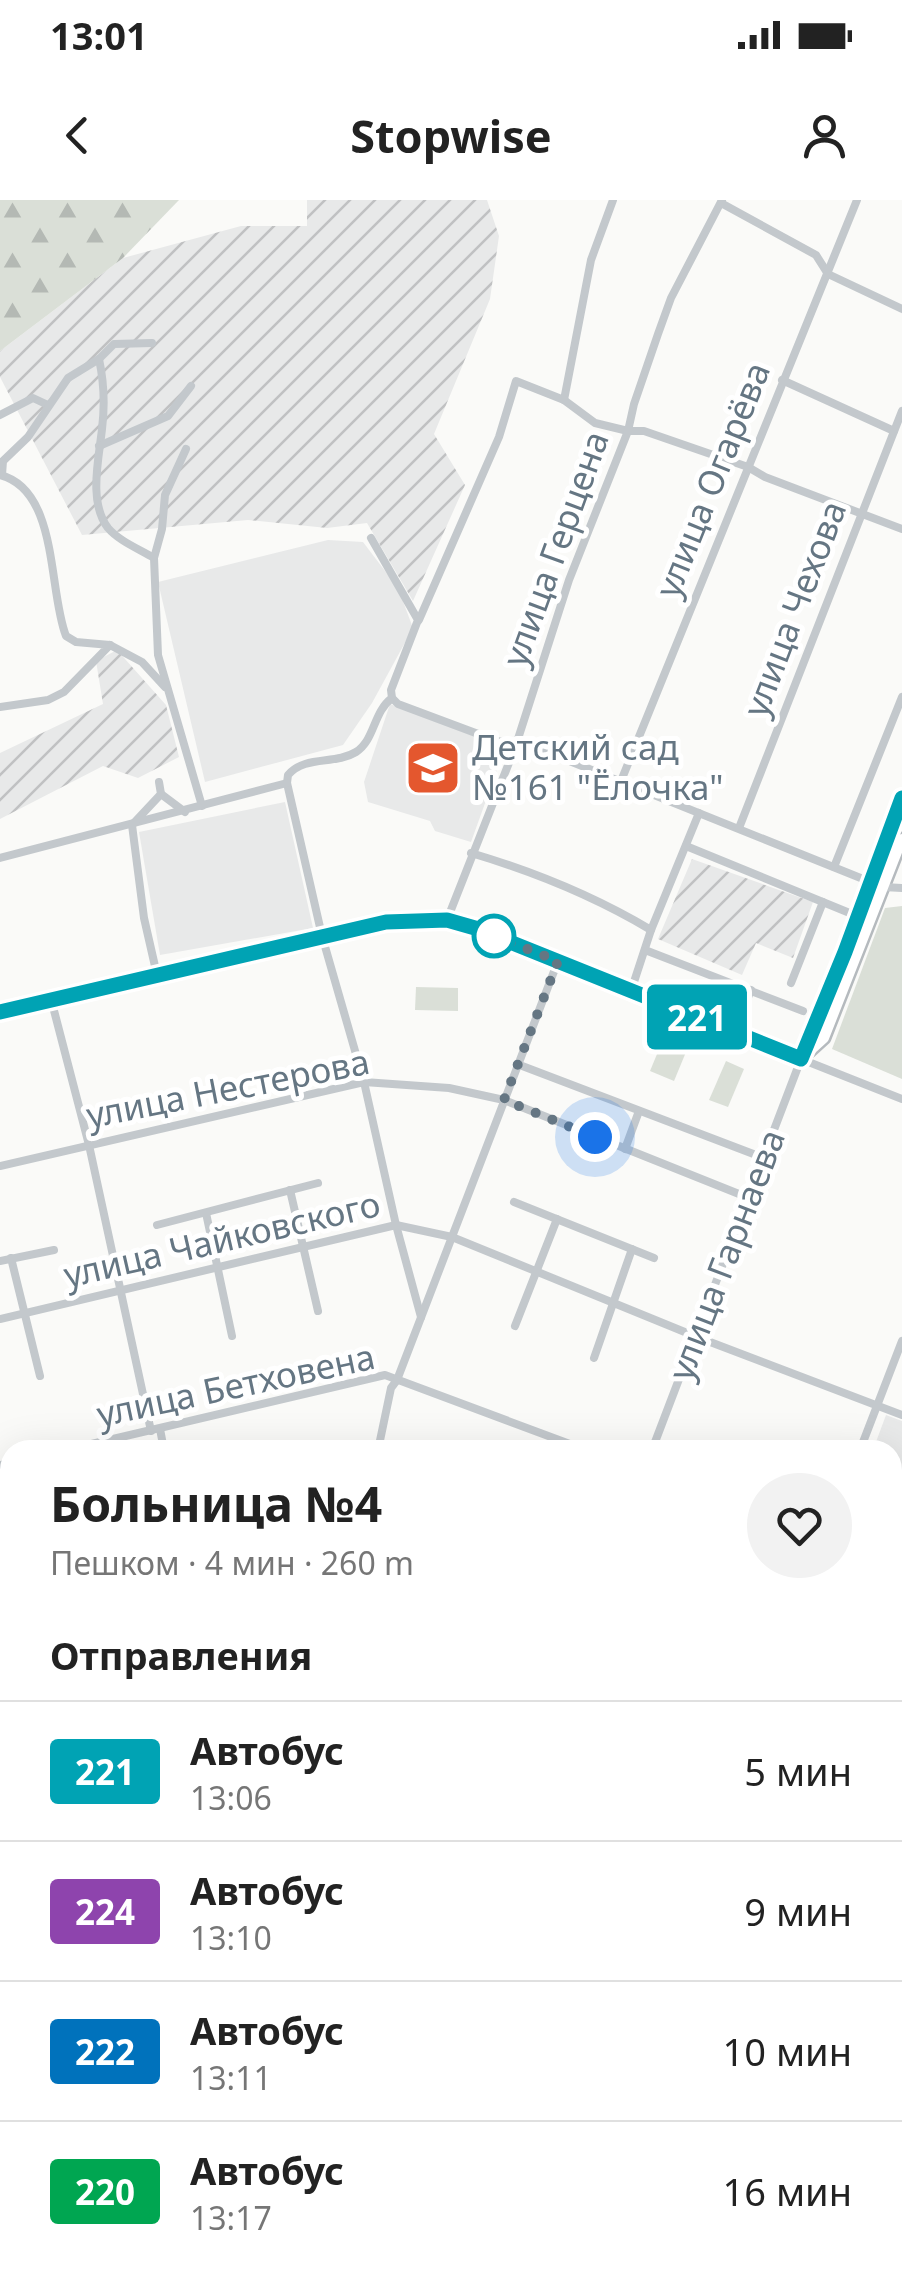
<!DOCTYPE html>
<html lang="ru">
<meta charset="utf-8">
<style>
body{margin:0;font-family:"Noto Sans",sans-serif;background:#f2f2f2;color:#222;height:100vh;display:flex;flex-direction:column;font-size:38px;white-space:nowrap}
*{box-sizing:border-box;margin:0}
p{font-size:32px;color:#767676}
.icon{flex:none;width:55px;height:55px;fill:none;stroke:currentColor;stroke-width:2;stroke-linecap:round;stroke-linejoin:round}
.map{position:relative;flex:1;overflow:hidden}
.details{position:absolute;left:0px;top:1240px;width:902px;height:840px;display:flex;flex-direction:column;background:#fff;border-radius:30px 30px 0 0;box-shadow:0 10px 40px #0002}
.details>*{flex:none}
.badge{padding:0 20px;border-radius:8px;font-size:35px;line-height:65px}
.you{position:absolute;width:50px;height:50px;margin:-25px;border:8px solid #fff;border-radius:50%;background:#1a73e8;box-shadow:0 0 0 15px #1a73e833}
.map>.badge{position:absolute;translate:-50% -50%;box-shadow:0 0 0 5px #fff}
h2{padding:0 50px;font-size:38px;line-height:90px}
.round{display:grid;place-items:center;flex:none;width:105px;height:105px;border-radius:52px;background:#f2f2f2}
.head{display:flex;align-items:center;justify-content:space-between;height:170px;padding:0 50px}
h1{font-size:48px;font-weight:700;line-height:75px}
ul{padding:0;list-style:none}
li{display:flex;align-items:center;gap:30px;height:140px;padding:0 50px;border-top:2px solid #e0e0e0}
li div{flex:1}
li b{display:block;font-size:38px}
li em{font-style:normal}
li .badge{min-width:110px;font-weight:700;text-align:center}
.status{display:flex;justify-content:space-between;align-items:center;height:70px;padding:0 50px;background:#fff;direction:ltr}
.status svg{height:28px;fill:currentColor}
header{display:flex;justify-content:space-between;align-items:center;height:130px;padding:0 50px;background:#fff;font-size:45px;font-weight:700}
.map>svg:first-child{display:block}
</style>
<div class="status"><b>13:01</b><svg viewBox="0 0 49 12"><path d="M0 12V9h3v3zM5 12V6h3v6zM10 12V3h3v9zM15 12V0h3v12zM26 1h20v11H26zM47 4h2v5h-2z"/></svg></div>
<header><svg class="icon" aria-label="back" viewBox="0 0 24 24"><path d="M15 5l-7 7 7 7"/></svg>Stopwise<svg class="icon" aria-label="person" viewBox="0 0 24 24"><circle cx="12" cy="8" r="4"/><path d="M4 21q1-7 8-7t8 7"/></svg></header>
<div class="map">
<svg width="902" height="2080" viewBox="0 0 902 2080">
<defs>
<pattern id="industrial-furrows" width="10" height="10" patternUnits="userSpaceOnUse" patternTransform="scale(2.5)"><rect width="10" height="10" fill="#e8e9e9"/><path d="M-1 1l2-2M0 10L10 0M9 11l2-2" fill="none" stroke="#c0c1c2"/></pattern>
<pattern id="forest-firs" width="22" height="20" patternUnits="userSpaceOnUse" patternTransform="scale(2.5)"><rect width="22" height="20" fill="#dadfd7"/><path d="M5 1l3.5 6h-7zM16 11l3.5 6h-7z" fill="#b4b9b4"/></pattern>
</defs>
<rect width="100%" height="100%" fill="#fafaf8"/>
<g fill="#e8e9e9">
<polygon points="328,340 363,342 398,388 413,428 372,503 343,545 205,582 158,382"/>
<polygon points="390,504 505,548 471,642 435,631 430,621 368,602 364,582"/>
<polygon points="285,602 313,728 160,755 139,632"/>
<polygon points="886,1215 902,1221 902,1335 893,1337 892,1250 873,1250"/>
</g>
<g fill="url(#industrial-furrows)">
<polygon points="307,0 487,0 499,36 490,99 434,234 465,285 413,401 367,323 327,328 248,320 82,335 0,177 0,151 123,58 241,26 307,26"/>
<polygon points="117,450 166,505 179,557 138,578 103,566 0,619 0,553 103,504 96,461"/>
<polygon points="692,659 813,702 793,758 756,743 742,775 658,739"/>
<polygon points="0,1741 10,1742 9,2080 0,2080"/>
<polygon points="893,2020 902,2023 902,2080 629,2080 631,2070 892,2070"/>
</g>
<polygon fill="url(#forest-firs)" points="0,0 179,0 123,58 0,151"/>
<g fill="#dadfd7">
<polygon points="902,706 902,879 832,849 885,708"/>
<polygon points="416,787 458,788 458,811 415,810"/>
<polygon points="667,830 691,840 674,881 650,871"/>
<polygon points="726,861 744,869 728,907 709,900"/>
<polygon points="0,1349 10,1349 10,1742 0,1740"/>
<polygon points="892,1432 902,1436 902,1935 892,1933"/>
</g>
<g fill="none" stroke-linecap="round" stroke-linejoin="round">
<g stroke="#b5babe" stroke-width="15">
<g id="major">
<polyline points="0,812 385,722 447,720 475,728 801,859"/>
<polyline points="802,858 824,838 902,639"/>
<polyline points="801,859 902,598"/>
</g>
</g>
<g stroke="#c3c8cc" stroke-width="8">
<polyline points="721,3 816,55 828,74 902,109"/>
<path d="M99 159C104 182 105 205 102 229 99 258 88 302 108 328 119 341 139 349 154 358L158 455 202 606"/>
<polyline points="782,180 894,231"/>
<polyline points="564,200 591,60 613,0"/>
<polyline points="0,215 33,198 48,205"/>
<polyline points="99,246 168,216 191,186"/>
<path d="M0 275C59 290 48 391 66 436L76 442 110 445 64 492 48 500 0 507"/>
<polyline points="2,275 3,261 28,237 68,178 99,159 114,144 152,143"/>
<polyline points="371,338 418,420 391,490 392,498 398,504 497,541 537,548 883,687 902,688"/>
<polyline points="154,358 162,329 165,295 186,249"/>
<polyline points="419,420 499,237 516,181 564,200 595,223 628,231 644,231 748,267 765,277 902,329"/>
<polyline points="110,445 142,462 165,487"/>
<path d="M392 498C373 512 375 540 356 552 335 565 305 555 288 575L287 583 322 736 364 882 396 1025 421 1117"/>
<polyline points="621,581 857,0"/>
<polyline points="161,594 185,612"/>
<polyline points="739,628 902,211"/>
<polyline points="686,646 857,716"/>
<path d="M471 653C535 672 594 696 651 730"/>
<polyline points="0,658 287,583"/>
<polyline points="834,667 902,497"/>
<polyline points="447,720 516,545 569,380 628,231 634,204 658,134 671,98 722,0"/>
<polyline points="645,750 803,811"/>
<polyline points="157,775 144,718 132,625 161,594 159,582"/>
<polyline points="791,783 823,702"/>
<polyline points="631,791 651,730 699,613"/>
<polyline points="51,799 89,945 151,1231"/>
<polyline points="734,832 751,790"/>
<polyline points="517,864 764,958"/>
<polyline points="625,949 639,911"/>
<polyline points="0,966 364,882 449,888 504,900 749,998"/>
<polyline points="290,990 318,1111"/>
<polyline points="514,1002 654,1058"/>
<polyline points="206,1013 232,1136"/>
<polyline points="157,1025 318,983"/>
<polyline points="11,1058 40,1176"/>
<polyline points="0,1061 54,1050"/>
<polyline points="0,1119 396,1025 452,1037 697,1137 902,1215"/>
<polyline points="515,1126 557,1019"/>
<polyline points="594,1158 632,1049"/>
<polyline points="160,1229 164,1250"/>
<polyline points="66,1250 385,1175 586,1250"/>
<polyline points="378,1250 391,1188 397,1180 558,761"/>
<polyline points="652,1250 801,859 902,899"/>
<polyline points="860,1250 902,1141"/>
<polyline points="0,1265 10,1263"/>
<polyline points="0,1330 10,1328"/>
<polyline points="0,1414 10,1414"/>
<polyline points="892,1462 902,1465"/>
<polyline points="0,1484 10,1484"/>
<polyline points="892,1484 902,1484"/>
<polyline points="0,1552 10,1552"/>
<polyline points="892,1557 902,1557"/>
<polyline points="0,1623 10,1623"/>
<polyline points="892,1625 902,1625"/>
<polyline points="0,1671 10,1673"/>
<polyline points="892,1692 902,1692"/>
<polyline points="892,1762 902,1762"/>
<polyline points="892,1829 902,1829"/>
<polyline points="892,1939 902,1940"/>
<polyline points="892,1999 902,2001"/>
</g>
<use href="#major" stroke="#fff" stroke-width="10"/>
</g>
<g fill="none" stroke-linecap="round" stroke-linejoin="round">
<g stroke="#fff" stroke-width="22">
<polyline id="line" points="0,812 386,722 447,720 475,728 801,859 845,752 902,598"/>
</g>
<use href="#line" stroke="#00a3b4" stroke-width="15"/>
<polyline stroke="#657683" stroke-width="10" stroke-dasharray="0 18" points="494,736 558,761 504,900 595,937"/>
</g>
<defs>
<g id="school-square" transform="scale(2.875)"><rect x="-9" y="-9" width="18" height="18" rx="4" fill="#e4572e" stroke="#fff"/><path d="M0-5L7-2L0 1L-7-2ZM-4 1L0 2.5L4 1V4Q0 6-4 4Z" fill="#fff"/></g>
</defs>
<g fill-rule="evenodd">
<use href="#school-square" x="433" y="568"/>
</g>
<circle fill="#fff" stroke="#00a3b4" stroke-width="5" cx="494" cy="736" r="20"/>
<g text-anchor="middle" stroke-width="10" stroke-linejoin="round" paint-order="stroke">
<g font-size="35" fill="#657683" stroke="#fff">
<text transform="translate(713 280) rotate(-68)" y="12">улица Огарёва</text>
<text transform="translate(556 349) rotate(-70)" y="12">улица Герцена</text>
<text transform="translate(795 409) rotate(-69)" y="12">улица Чехова</text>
<text transform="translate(228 889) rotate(-11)" y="12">улица Нестерова</text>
<text transform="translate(222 1040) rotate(-13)" y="12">улица Чайковского</text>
<text transform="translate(727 1055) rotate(-69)" y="12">улица Гарнаева</text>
<text transform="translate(236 1186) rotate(-12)" y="12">улица Бетховена</text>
</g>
<g font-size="35" fill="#657683" stroke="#fff" text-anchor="start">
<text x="472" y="560">Детский сад<tspan x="472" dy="40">№161 "Ёлочка"</tspan></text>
</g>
</g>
</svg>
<div class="you" style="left:595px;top:937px"></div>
<b class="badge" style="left:697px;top:817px;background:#00a3b4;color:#fff">221</b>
<section class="details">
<div class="head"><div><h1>Больница №4</h1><p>Пешком · 4 мин · 260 m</p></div><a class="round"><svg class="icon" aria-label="heart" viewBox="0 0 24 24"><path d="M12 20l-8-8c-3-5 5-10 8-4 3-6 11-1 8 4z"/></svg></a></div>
<h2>Отправления</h2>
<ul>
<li><span class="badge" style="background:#00a3b4;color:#fff">221</span><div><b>Автобус</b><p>13:06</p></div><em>5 мин</em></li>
<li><span class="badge" style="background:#8e44ad;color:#fff">224</span><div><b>Автобус</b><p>13:10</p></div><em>9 мин</em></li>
<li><span class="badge" style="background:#0072bc;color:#fff">222</span><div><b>Автобус</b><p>13:11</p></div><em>10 мин</em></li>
<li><span class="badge" style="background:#00a651;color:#fff">220</span><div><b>Автобус</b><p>13:17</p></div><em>16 мин</em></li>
</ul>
</section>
</div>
